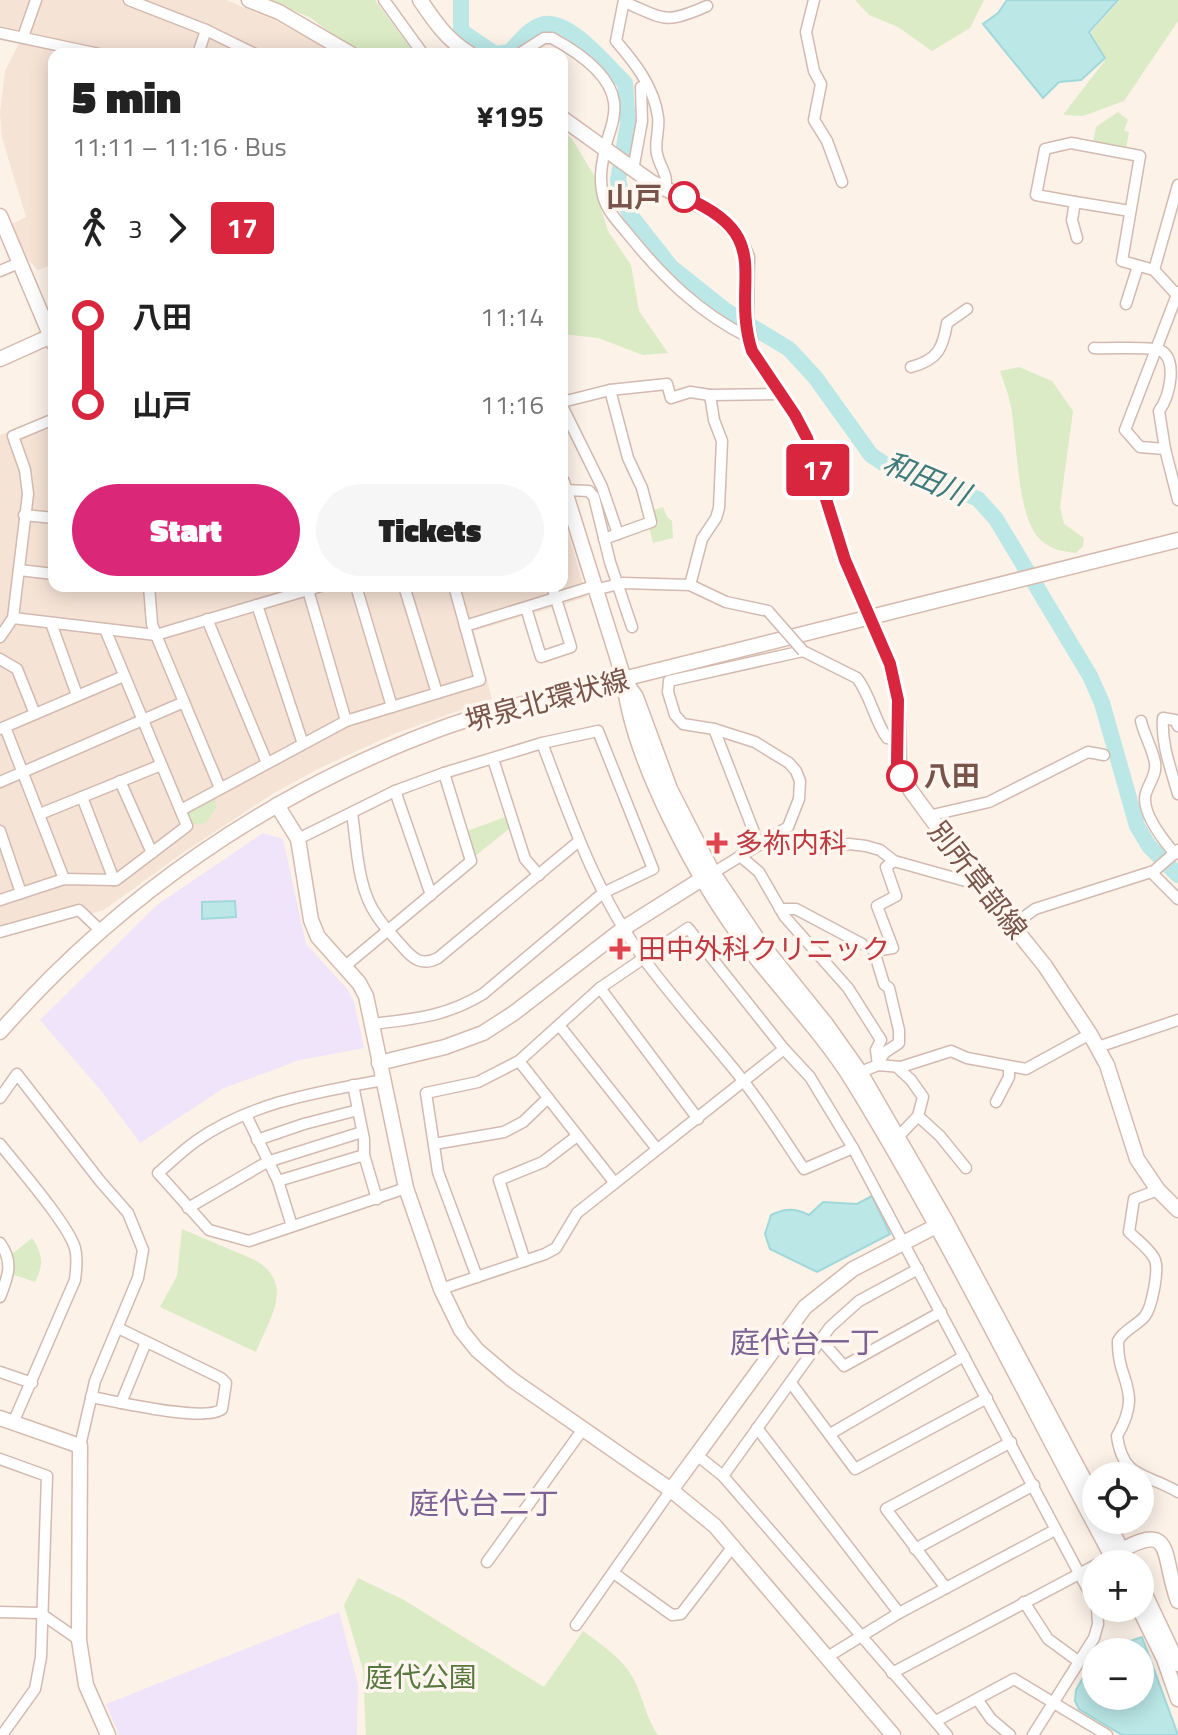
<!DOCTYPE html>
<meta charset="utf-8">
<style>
body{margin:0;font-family:"Titillium Web","Noto Sans JP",sans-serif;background:#f6f6f6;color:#222;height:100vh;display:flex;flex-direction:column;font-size:30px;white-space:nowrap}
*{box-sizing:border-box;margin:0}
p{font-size:26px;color:#767676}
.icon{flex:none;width:44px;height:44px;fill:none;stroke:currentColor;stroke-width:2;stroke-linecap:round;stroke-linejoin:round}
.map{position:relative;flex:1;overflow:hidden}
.sheet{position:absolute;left:48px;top:48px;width:520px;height:544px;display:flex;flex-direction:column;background:#fff;border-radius:16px;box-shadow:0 4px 20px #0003}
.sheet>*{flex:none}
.badge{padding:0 16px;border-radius:6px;font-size:28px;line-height:52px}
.controls{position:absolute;left:1082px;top:1462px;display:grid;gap:16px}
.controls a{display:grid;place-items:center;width:72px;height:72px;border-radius:50%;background:#fff;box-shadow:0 4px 20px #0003;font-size:40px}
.map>.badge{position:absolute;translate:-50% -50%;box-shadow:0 0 0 4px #fff}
.legs{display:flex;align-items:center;gap:12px;height:88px;padding:0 24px;font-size:26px}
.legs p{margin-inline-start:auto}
.overview{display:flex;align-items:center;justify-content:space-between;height:136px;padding:0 24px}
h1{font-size:44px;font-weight:800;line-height:60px}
.cta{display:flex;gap:16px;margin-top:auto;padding:16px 24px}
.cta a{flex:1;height:92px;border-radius:48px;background:#db2777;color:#fff;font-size:32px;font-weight:800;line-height:92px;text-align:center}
.cta a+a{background:#f6f6f6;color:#222}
ul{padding:0 24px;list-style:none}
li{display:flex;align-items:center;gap:28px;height:88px;font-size:30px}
li i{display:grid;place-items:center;width:12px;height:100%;margin:0 10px;background:currentColor}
li i::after{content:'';width:20px;height:20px;margin:-10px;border:6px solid;border-radius:50%;background:#fff}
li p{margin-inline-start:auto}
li:first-child i{background:linear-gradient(#0000 50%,currentColor 0)}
li:last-child i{background:linear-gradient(currentColor 50%,#0000 0)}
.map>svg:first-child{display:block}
</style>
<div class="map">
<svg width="1178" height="1735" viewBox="0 0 1178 1735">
<rect width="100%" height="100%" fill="#fdf2e8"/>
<g fill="#f5e3d6">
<polygon points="0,0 226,0 274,20 338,54 54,54 54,264 38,270 27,259 12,224 26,217 2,138 0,113 5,71 19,43 0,39"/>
<polygon points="54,415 54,586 562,586 562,513 587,597 474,631 492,699 394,734 320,768 274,793 184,852 104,910 0,938 0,435"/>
</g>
<g fill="#efe4f9">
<polygon points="263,833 283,839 306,944 348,990 354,1002 364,1048 300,1060 224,1088 140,1143 103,1093 40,1020 157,905"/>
<polygon points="339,1612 358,1684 357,1735 119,1735 106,1704"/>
</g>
<g fill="#daebc5">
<polygon points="269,0 375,0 415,54 358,54 311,18"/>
<polygon points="855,0 984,0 970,28 932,51 898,27 869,15"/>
<polygon points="1120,0 1178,0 1178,21 1124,101 1083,116 1063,115 1106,59 1091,32"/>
<polygon points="1118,112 1128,120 1124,131 1129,132 1126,149 1093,143 1096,127"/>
<polygon points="562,131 572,139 595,177 600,206 608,231 631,265 639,311 668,353 643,355 598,338 562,334"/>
<path d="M1019 367 1052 381 1073 411 1060 507 1064 524 1084 538 1083 546 1076 553C1060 551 1048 549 1037 536 1017 511 1017 440 1011 407 1009 395 1004 383 1000 371Z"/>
<polygon points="663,507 667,517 672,521 673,538 653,543 649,527 658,524 654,510"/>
<polygon points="215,798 216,808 206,823 191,825 188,812"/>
<polygon points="505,817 509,829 475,856 467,831"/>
<path d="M182 1229 255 1260C296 1284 269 1319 256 1352L160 1307 177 1276Z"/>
<path d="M32 1238C43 1255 44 1264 35 1282L14 1275 12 1254Z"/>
<path d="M358 1578 404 1600 544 1687 583 1631C598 1642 616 1654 628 1670 642 1689 644 1715 658 1735H366L363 1670 344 1605Z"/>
</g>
<g fill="#bbe7e7" stroke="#a1d8d9" stroke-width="2">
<polygon points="1007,0 1118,0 1089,32 1105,58 1081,80 1059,82 1043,98 983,24 998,13"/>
<polygon points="235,901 236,917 202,919 202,902"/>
<path d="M872 1196 890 1234 817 1272 770 1249 765 1234 771 1215C786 1208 795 1208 809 1215L823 1202 857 1204Z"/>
<polygon points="1142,1637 1178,1735 1122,1735 1079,1709 1075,1701 1076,1690 1096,1655 1096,1696 1140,1696 1140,1652 1098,1652"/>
</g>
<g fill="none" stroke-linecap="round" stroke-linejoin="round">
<path stroke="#bbe7e7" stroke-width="16" d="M461 0V31L495 54 510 52C519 42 530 27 544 24 571 20 606 65 625 83L628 124 618 180 622 198 631 216 671 267 725 310 789 349 815 377 871 455 889 467 940 483 978 499 996 519 1090 676 1102 703 1137 826 1149 846 1178 875"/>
<g stroke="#d2bab0" stroke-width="13">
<g id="street">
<polyline points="129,0 206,30 255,54"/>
<polyline points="384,0 423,54"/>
<path d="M624 0 616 41C635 63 654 87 658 117 660 129 654 142 657 154 660 168 669 175 665 189"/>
<polyline points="814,0 806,32 814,71 821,84 814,120 827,141 842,182"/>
<path d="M624 2C665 19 664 25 707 6"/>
<polyline points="0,33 99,54"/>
<polyline points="23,37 36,0"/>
<polyline points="198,54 206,30"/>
<path d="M519 54 544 38H552C576 51 610 73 614 102 616 116 610 131 606 144 602 163 598 180 604 199 608 212 619 223 628 234 662 276 699 313 748 337"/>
<polyline points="633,170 642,121 641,87"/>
<polyline points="1075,202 1130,211"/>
<polyline points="1077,238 1072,220 1075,202 1036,195 1045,149 1071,143 1140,156 1122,261 1154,270 1177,295"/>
<polyline points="1154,270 1178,185"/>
<polyline points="0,271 19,263"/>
<polyline points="1126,304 1138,266"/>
<path d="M1094 348C1110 349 1147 346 1160 350 1178 359 1170 396 1159 411L1165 449 1178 500"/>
<path d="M911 367C938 360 943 348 947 323L967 309"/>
<polyline points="562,402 610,390 667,384 671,398 690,392 710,395"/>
<polyline points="562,406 602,487 618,534"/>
<polyline points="1165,449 1140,447 1125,430 1178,292"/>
<polyline points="565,490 589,491 594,497 610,562 632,627"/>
<polyline points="24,515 54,518"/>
<polyline points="604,539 651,522 642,488 628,458 610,390"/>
<polyline points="19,570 54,574"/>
<polyline points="690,585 702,539 716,518 719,508 722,441 714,420 710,395 782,394"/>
<polyline points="149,586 152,624 156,635 220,788"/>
<polyline points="356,586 392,707"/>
<polyline points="404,586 437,693"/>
<polyline points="308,590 346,721"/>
<polyline points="594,590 623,583 690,585 726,602 768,611"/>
<polyline points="257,605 303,744"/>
<polyline points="526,608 541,657 571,647 552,586"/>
<polyline points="13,618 156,635 321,586"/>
<polyline points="207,619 267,763"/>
<polyline points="51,623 77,695"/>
<polyline points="465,626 594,586"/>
<polyline points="0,637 13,618 28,494 25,470 13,436 54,419"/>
<polyline points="0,659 17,669 35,714"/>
<path d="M1141 721C1144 735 1153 749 1155 763 1157 774 1149 783 1146 793 1140 811 1164 841 1175 854"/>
<path d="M1178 726 1175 720 1163 718C1161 744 1171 769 1178 794"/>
<polyline points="5,727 64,879"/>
<polyline points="0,729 124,676"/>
<polyline points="714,729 759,845"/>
<path d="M542 743C570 817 596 894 644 959 674 1000 709 1038 741 1078 764 1107 783 1138 804 1169L853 1148"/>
<polyline points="493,759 525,859 539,875"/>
<polyline points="120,781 152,853"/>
<polyline points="0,782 184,702"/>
<polyline points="395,791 431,895"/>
<polyline points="82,797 114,880"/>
<polyline points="181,810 346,721 480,680 454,586"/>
<path d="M352 813C357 846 357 888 377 916 384 927 393 936 401 945 412 958 421 967 438 958L579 841"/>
<polyline points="40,814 161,765"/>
<polyline points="928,816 989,802 1088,752 1104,755"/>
<polyline points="0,831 21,893"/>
<polyline points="298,839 395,791 444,773"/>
<polyline points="816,848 849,844 866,846 880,850 894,861 980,885"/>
<polyline points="740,856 759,872 785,917 848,988 881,1040 876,1050 878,1065"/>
<polyline points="1151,872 1178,899"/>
<path d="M713 873 788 827 799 799 800 781 796 771 789 763 755 742 714 729 683 724 675 715 668 692 669 681 803 651 857 678C871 696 874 720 887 738L897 740"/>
<polyline points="0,900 64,879 116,880 187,826 105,629"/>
<polyline points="780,909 796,909 862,944"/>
<polyline points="1013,925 1035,909 1154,871 1178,850"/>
<polyline points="0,932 79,910 101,931"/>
<path d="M344 967 471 861 444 773 542 743 598 731 653 869 603 893 483 994C445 1017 414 1019 371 1024"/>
<polyline points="600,988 698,1119"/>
<polyline points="559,1025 657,1149"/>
<polyline points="1098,1047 1178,1020"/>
<polyline points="519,1061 614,1182"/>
<polyline points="878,1065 884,1053 899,1043 899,1030 889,988 884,984 874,951 893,948 877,906 896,896 886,867 894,861"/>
<polyline points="897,1067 911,1080 923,1097 918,1116"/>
<polyline points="856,1074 878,1065 901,1067 951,1051 967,1058 1026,1069 1090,1034"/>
<path d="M383 1080C319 1092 251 1102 196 1141 182 1151 170 1163 158 1173L209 1230 249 1241 406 1188"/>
<polyline points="353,1085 364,1139 364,1155 377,1199"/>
<polyline points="0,1098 17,1074 100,1181 128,1213 143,1250 138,1278 95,1381 80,1446"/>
<polyline points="996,1102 1009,1077 1009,1067"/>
<polyline points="246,1115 278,1181 292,1226"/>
<polyline points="898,1137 918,1116 940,1136 966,1168"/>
<polyline points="257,1140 304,1124 358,1110"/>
<path d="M0 1144C18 1167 68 1224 75 1248 78 1259 76 1270 75 1280L13 1423"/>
<polyline points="434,1144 504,1132 523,1122 548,1098"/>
<polyline points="278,1181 364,1155"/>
<path d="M1158 1190 1134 1199 1129 1232C1137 1240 1151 1250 1155 1260 1159 1270 1152 1307 1145 1316 1137 1326 1124 1329 1118 1341 1117 1383 1144 1389 1117 1436 1123 1480 1147 1473 1178 1492"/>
<polyline points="188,1208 267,1162 362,1132"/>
<path d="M0 1243C14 1262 8 1277 0 1297"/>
<polyline points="525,1261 499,1180 543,1162 577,1136"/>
<polyline points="477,1277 438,1172 426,1093 478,1082 519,1061 600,988 688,928 784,1049 810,1077 853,1148 1096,1605"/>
<polyline points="441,1289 545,1254 556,1248 577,1213 784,1049"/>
<polyline points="821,1340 844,1366 941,1312"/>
<polyline points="0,1372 32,1383"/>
<polyline points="791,1383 855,1469 987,1398"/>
<path d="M91 1397C115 1401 205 1423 222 1409L226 1383 221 1378 118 1328"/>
<polyline points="121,1403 146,1342"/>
<polyline points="757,1428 899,1613"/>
<polyline points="830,1434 964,1356"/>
<polyline points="698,1456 723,1476 947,1735"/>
<polyline points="0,1459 47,1476 41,1657 35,1689 2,1735"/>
<polyline points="723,1476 830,1327 859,1301 918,1269"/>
<polyline points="915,1549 1034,1485"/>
<polyline points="487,1562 583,1429"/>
<polyline points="615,1574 672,1615 681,1614 734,1545"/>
<polyline points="946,1588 886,1509 1011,1442"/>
<polyline points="1024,1602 1048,1639 1078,1661"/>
<polyline points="0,1612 40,1613 79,1640"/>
<polyline points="576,1625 671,1490"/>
<polyline points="829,1656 899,1613 1055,1530"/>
<polyline points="892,1673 1096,1565"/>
<polyline points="977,1699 991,1719 1010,1735"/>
<polyline points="936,1721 1014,1679 1107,1735"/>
<polyline points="1033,1735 1094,1638 1098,1624 1097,1608"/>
</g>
</g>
<g stroke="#d5baad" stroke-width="17">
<g id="secondary">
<polyline points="249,0 279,12 351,54"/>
<path d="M420 0C435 22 447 40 470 54"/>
<polyline points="562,118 651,182 714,212 732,229 740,241 747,257 746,320 752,351 795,415 807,438 845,560 890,664 898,700 899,770 911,791 980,885 1045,966 1090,1034 1107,1065 1137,1159 1158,1190 1178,1210"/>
<polyline points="0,216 54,344"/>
<polyline points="0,359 51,336"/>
<path d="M562 482 624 679C631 758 699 883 747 946 781 991 822 1032 852 1080 948 1236 1029 1403 1116 1564"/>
<polyline points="624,680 636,697 670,789 713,873 756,937 826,1024 860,1072 946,1221 1096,1502"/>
<polyline points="277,805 298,839 311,920 318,937 359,983 366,996 406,1188 441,1289 461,1330 477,1350 511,1379 671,1490 715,1526 893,1735"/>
<path d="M0 1032C118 897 269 793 437 730 482 713 529 703 575 691 633 677 689 662 747 648 890 612 1034 576 1178 540"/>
<polyline points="379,1063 445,1047 483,1033 514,1013 624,928 708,875"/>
<polyline points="0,1418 80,1446 79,1640 86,1685 108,1735"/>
<polyline points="671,1490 805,1307 853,1269 942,1223"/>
<polyline points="1106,1520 1129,1564"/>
<path d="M1111 1556C1177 1517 1160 1553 1178 1601"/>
<polyline points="1140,1584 1178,1664"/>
<polyline points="1139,1608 1164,1659 1178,1699"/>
</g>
</g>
<use href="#street" stroke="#fff" stroke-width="10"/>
<use href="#secondary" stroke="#fff" stroke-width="14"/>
<g stroke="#d2bab0" stroke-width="13" stroke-linecap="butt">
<polyline id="street-bridge" points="768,611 803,651"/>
</g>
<use href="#street-bridge" stroke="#fff" stroke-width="10"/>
</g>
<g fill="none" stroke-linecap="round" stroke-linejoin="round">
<g stroke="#fff" stroke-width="18">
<path id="line-1" d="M684 197C779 237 729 280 752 351L795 415 807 438 845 560 890 664 898 700 897 763 902 776"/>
</g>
<use href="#line-1" stroke="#d7263d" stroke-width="12"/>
</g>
<g fill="#fff" stroke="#d7263d" stroke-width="4">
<circle cx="684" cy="197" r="14"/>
<circle cx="902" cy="776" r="14"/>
</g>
<g fill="#e0444e" stroke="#fff6ef" stroke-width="3">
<path d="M713 831h8v8h8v8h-8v8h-8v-8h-8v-8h8z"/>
<path d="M616 937h8v8h8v8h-8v8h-8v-8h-8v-8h8z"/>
</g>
<g text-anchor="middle" stroke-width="7" stroke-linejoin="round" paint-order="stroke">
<g font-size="28" font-weight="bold" fill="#78554b" stroke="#fff6ef" text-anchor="end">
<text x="662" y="207">山戸</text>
<text x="924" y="786" text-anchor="start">八田</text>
</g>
<g font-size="28" fill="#78554b" stroke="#fff6ef">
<text transform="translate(547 700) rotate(-15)" y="10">堺泉北環状線</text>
<text transform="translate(978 880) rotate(52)" y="10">別所草部線</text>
</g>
<g font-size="28" fill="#be3a42" stroke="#fff6ef" text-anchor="start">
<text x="735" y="853">多祢内科</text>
<text x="638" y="959">田中外科クリニック</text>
</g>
<g font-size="28" fill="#587840" stroke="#fff6ef">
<text x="421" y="1687">庭代公園</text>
</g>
<g font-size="30" font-style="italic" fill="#3e7b7d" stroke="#fff6ef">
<text transform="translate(926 479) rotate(23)" y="10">和田川</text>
</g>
<g font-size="30" fill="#7d6394" stroke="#fff6ef">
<text x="805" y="1353">庭代台一丁</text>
<text x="484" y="1514">庭代台二丁</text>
</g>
</g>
</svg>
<div class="controls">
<a><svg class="icon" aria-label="locate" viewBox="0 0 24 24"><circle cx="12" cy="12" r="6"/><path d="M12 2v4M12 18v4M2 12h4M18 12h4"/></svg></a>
<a>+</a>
<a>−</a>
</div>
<b class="badge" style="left:818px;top:470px;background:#d7263d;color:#fff">17</b>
<section class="sheet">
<div class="overview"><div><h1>5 min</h1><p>11:11 – 11:16 · Bus</p></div><b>¥195</b></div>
<div class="legs"><svg class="icon" aria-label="walk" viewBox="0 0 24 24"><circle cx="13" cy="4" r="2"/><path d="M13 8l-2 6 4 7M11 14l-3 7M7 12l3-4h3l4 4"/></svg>3<svg class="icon" aria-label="forward" viewBox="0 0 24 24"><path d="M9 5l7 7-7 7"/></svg><b class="badge" style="background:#d7263d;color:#fff">17</b></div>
<ul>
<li><i style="color:#d7263d"></i><b>八田</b><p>11:14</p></li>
<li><i style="color:#d7263d"></i><b>山戸</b><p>11:16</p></li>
</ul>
<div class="cta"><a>Start</a><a>Tickets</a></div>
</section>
</div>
